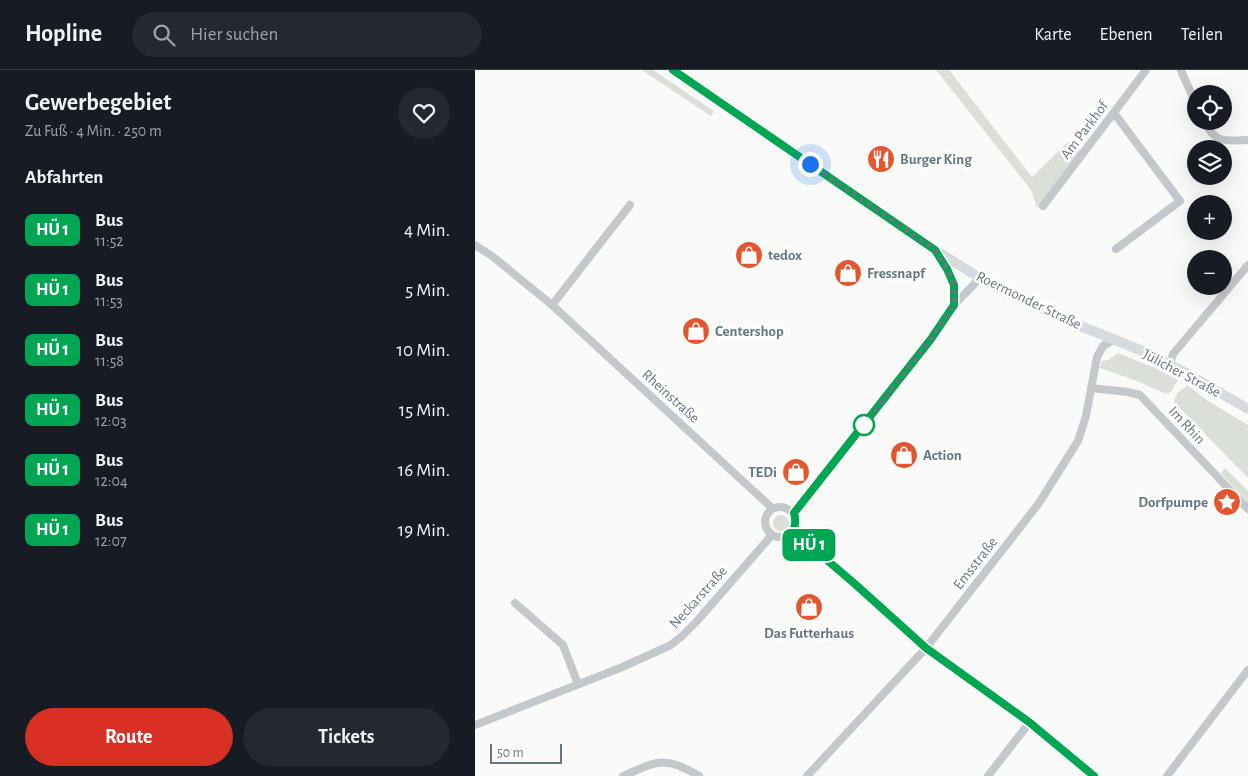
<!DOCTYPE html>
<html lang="de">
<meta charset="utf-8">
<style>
body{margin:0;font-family:"Alegreya Sans",sans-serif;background:#242831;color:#f1f3f6;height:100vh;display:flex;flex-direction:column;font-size:19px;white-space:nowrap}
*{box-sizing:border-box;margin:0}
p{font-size:16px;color:#9ea1a6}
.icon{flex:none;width:28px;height:28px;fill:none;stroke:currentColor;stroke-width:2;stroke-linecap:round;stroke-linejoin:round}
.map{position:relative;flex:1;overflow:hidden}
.sheet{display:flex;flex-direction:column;background:#171b24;width:475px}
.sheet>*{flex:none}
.badge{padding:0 10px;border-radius:8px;font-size:18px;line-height:32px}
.controls{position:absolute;left:712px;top:15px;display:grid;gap:10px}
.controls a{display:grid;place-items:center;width:45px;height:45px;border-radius:50%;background:#171b24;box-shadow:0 5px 20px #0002;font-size:25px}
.scale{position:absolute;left:15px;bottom:12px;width:72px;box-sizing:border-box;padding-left:5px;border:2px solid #657683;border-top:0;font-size:14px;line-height:18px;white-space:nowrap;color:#657683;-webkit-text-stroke:4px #fff;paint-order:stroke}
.you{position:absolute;width:25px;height:25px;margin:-12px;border:4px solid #fff;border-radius:50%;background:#1a73e8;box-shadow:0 0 0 8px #1a73e833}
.map>.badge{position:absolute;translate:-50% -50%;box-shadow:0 0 0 2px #fff}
h2{padding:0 25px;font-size:19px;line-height:45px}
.round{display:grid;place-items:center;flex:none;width:52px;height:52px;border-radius:26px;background:#242831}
.head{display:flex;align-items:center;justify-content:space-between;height:85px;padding:0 25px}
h1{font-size:24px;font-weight:600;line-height:38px}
.cta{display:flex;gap:10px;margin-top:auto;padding:10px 25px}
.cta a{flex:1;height:58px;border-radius:30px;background:#d93025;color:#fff;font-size:20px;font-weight:600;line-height:58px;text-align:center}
.cta a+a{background:#242831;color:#f1f3f6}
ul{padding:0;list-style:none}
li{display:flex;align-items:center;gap:15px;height:60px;padding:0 25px}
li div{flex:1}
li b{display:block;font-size:19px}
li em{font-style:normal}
li .badge{min-width:55px;font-weight:700;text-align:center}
header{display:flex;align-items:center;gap:30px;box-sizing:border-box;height:70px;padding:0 25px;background:#171b24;border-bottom:1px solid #363941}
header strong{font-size:24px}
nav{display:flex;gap:28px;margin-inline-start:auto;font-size:18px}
.search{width:350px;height:45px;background:#242831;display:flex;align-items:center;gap:12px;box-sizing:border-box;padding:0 18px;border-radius:28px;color:#9ea1a6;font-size:19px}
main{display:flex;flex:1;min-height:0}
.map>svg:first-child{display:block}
</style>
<header>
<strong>Hopline</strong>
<div class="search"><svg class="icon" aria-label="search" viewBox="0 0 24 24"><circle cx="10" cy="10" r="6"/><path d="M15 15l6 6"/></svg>Hier suchen</div>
<nav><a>Karte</a><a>Ebenen</a><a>Teilen</a></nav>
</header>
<main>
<section class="sheet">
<div class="head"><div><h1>Gewerbegebiet</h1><p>Zu Fuß · 4 Min. · 250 m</p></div><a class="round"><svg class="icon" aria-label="heart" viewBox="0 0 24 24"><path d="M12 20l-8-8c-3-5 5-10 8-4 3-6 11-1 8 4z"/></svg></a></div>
<h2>Abfahrten</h2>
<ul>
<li><span class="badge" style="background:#00a651;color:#fff">HÜ 1</span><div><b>Bus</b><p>11:52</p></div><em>4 Min.</em></li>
<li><span class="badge" style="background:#00a651;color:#fff">HÜ 1</span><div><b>Bus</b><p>11:53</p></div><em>5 Min.</em></li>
<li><span class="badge" style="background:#00a651;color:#fff">HÜ 1</span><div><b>Bus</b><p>11:58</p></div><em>10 Min.</em></li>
<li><span class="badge" style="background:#00a651;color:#fff">HÜ 1</span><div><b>Bus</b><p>12:03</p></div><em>15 Min.</em></li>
<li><span class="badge" style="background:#00a651;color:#fff">HÜ 1</span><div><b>Bus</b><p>12:04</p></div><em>16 Min.</em></li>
<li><span class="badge" style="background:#00a651;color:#fff">HÜ 1</span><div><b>Bus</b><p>12:07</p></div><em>19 Min.</em></li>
</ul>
<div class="cta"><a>Route</a><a>Tickets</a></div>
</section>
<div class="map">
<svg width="773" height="706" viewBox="0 0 773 706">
<rect width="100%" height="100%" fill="#fafaf8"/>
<g fill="#dadfd7">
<polygon points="167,0 178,0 239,41 236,46"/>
<polygon points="461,0 474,0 557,107 594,71 606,80 562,138 556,120"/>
<polygon points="643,283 680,298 703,310 696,322 691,324 662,311 625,298 627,291 633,290"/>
<path d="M712 315 733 331 773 355V408L699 332C702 319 705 323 712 315Z"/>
<polygon points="750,398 773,421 773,433 746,403"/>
<circle cx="306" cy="453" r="8"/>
</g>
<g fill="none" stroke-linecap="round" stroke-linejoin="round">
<g stroke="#c3c8cc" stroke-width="8">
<polyline points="706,0 707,3 721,34"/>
<polyline points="639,43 705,131 641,179"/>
<path d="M729 51C740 74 751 71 773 70"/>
<polyline points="568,136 671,0"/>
<polyline points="0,175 17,186 77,235 297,438"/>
<polyline points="461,182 472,199 479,215 479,235"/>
<polyline points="77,235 155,135"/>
<polyline points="695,294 698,284 773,195"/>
<polyline points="616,318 653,322 665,325 773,439"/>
<circle cx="305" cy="452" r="15"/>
<polyline points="319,443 404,337 456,269 479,235 505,208"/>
<polyline points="318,461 381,513 451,578 554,652 619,706"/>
<polyline points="40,533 88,575 103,614"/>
<polyline points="0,655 145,598 196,575 207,566 222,551 297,465"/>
<path d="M148 706C158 702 171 695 182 693 196 690 212 699 224 706"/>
<polyline points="332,706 451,578 564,433 603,371 611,346 622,287 628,276 640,269"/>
<polyline points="513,706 551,657 554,652"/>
<polyline points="692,706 773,600"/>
</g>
<polyline stroke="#d6dbdf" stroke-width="10" points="198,0 460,180 505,208 525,219 598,253 665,280 711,303 773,339"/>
</g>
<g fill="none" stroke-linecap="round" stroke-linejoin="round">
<g stroke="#fff" stroke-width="11">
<path id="line" d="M198 0 460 180 472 199 479 215V235L456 269 434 297 319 443C321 450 321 455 318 461L380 514 451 578 554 652 619 706"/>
</g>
<use href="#line" stroke="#00a651" stroke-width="8"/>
<polyline stroke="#657683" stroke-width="5" stroke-dasharray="0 9" points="335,94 460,180 472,199 479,215 479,235 456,269 389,355"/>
</g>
<defs>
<g id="restaurant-disc" transform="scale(1.4375)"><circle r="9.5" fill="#e4572e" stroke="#fff"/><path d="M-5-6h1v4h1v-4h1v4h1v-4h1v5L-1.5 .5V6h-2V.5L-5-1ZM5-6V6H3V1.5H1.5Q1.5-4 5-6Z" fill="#fff"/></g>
<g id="shop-disc" transform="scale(1.4375)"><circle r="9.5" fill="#e4572e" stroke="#fff"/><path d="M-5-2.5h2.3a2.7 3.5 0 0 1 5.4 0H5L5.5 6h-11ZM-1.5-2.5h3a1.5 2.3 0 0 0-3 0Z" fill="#fff"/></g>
<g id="sight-disc" transform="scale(1.4375)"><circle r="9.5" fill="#e4572e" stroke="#fff"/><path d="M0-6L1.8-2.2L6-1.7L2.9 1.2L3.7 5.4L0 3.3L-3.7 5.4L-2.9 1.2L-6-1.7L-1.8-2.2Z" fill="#fff"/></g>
</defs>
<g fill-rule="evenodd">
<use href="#restaurant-disc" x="406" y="89"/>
<use href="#shop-disc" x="274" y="185"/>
<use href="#shop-disc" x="373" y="203"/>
<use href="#shop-disc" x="221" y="261"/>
<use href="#shop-disc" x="429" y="385"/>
<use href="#shop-disc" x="321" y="402"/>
<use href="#sight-disc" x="752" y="432"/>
<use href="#shop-disc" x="334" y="537"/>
</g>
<circle fill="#fff" stroke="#00a651" stroke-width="2.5" cx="389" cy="355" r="10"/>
<g text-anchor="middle" stroke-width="5" stroke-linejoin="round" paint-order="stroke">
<g font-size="15" fill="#657683" stroke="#fff">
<text transform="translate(609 60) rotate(-53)" y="5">Am Parkhof</text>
<text transform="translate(554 230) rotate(26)" y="5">Roermonder Straße</text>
<text transform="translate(707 303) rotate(28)" y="5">Jülicher Straße</text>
<text transform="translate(196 326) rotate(42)" y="5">Rheinstraße</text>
<text transform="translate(712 355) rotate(47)" y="5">Im Rhin</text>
<text transform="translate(500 493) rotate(-52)" y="5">Emsstraße</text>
<text transform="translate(223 527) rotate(-48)" y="5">Neckarstraße</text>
</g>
<g font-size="15" font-weight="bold" fill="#657683" stroke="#fff" text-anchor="start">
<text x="425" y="94">Burger King</text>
<text x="293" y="190">tedox</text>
<text x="392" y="208">Fressnapf</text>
<text x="240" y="266">Centershop</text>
<text x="448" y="390">Action</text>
<text x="302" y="407" text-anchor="end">TEDi</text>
<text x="733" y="437" text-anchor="end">Dorfpumpe</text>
<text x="334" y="568" text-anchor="middle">Das Futterhaus</text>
</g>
</g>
</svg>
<div class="controls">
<a><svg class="icon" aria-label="locate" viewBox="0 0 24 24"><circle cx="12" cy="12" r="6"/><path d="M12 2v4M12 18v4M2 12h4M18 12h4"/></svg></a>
<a><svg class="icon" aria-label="layers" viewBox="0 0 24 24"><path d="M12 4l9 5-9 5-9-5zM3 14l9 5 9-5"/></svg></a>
<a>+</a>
<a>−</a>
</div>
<div class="scale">50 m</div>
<div class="you" style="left:335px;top:94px"></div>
<b class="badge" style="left:334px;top:475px;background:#00a651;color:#fff">HÜ 1</b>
</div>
</main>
